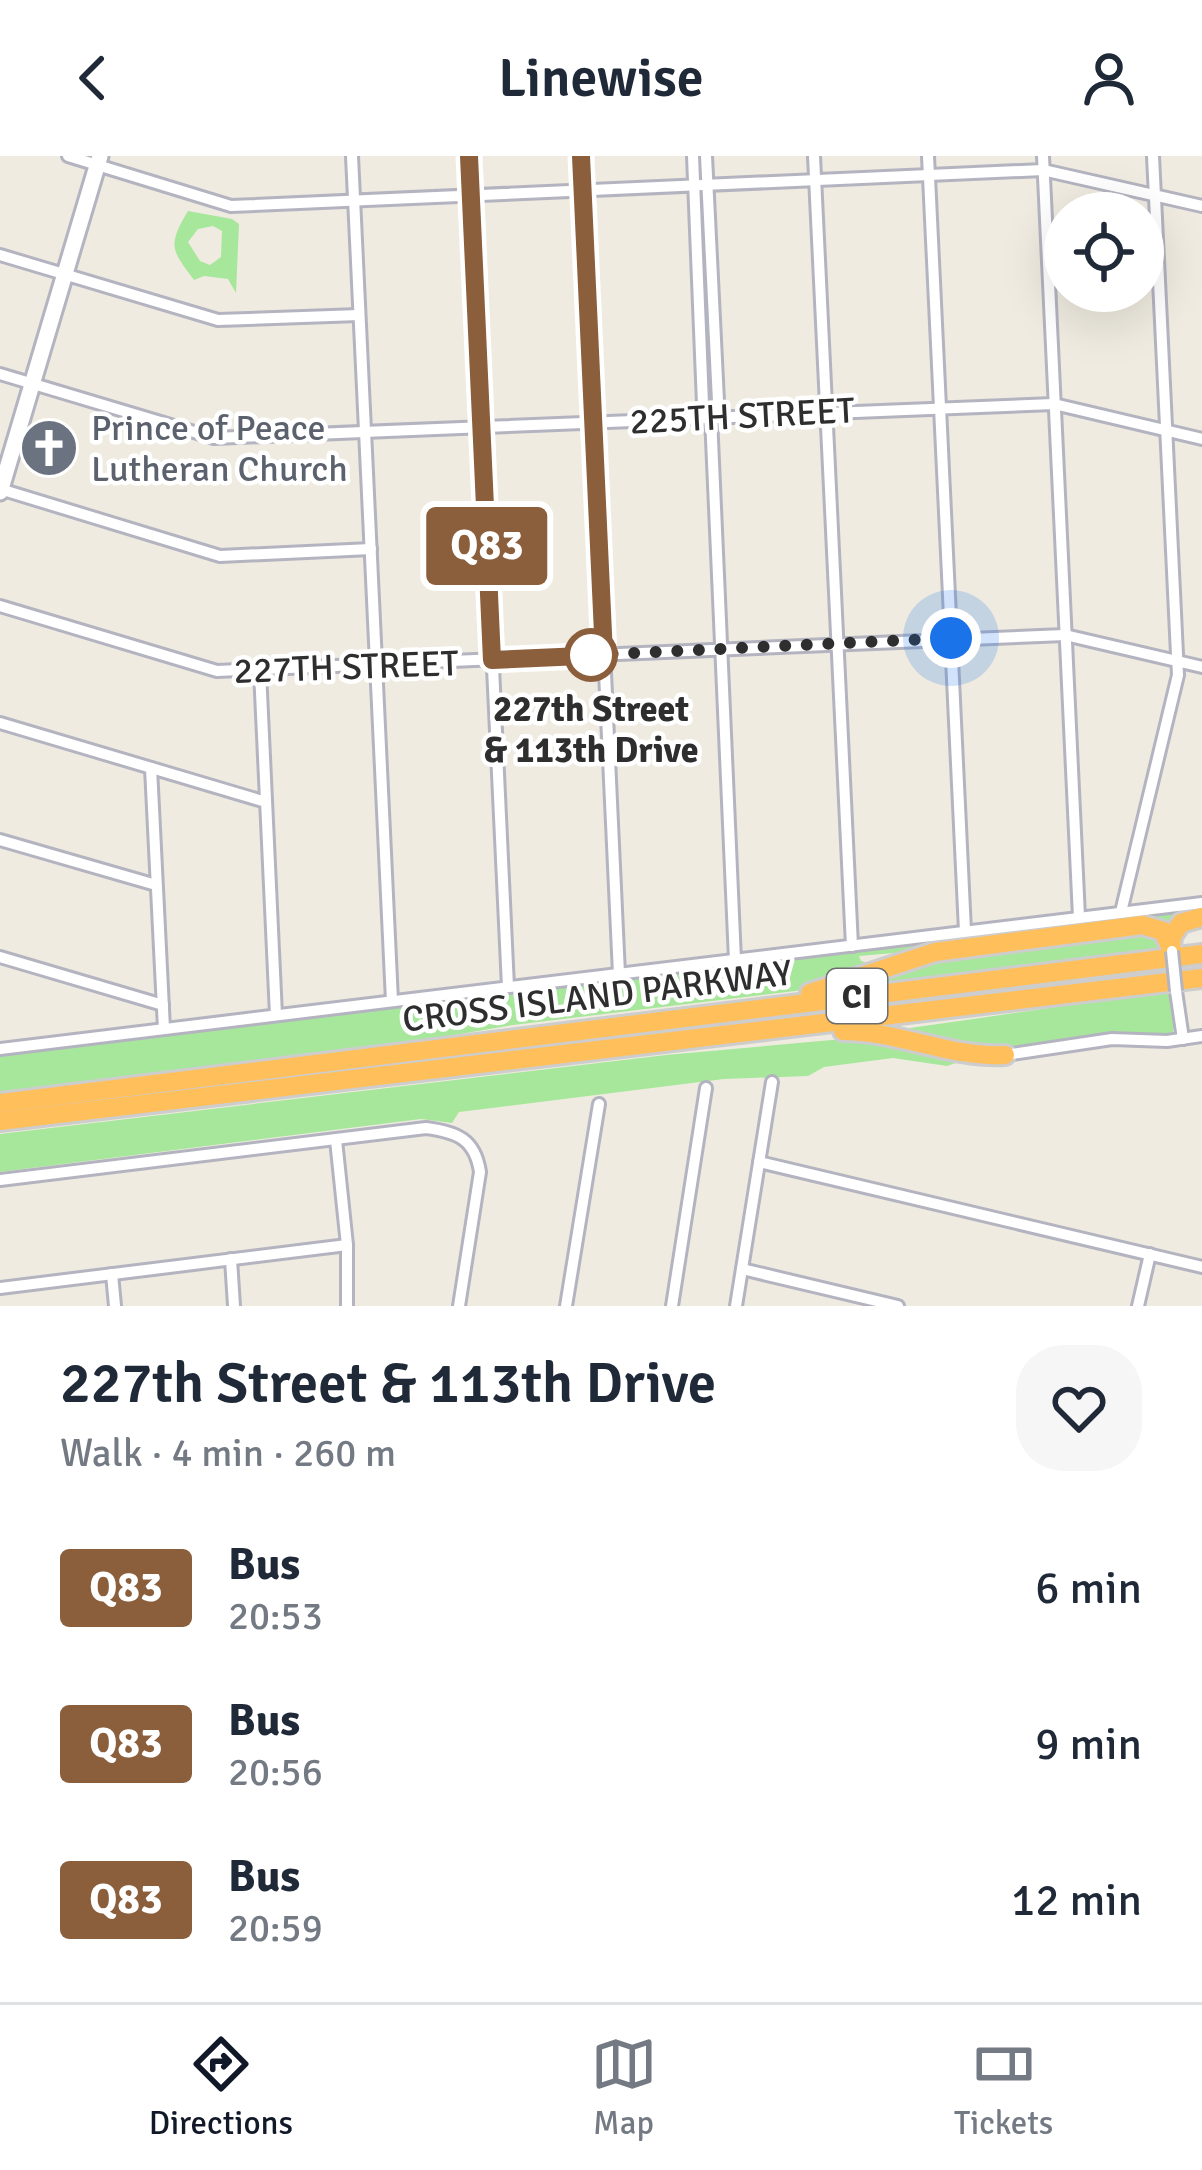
<!DOCTYPE html>
<meta charset="utf-8">
<style>
body{margin:0;font-family:Signika,sans-serif;background:#f6f6f7;color:#1f2937;height:100vh;display:flex;flex-direction:column;font-size:45px;white-space:nowrap}
*{box-sizing:border-box;margin:0}
p{font-size:39px;color:#747a83}
.icon{flex:none;width:66px;height:66px;fill:none;stroke:currentColor;stroke-width:2;stroke-linecap:round;stroke-linejoin:round}
.map{position:relative;height:1150px;overflow:hidden}
.side{display:flex;flex-direction:column;background:#fff;flex:1}
.side>*{flex:none}
.badge{padding:0 24px;border-radius:9px;font-size:42px;line-height:78px}
.tools{position:absolute;left:1044px;top:36px;display:grid;gap:24px}
.tools a{display:grid;place-items:center;width:120px;height:120px;border-radius:50%;background:#fff;box-shadow:0 12px 48px #0002;font-size:60px}
.you{position:absolute;width:60px;height:60px;margin:-30px;border:9px solid #fff;border-radius:50%;background:#1a73e8;box-shadow:0 0 0 18px #1a73e833}
.map>.badge{position:absolute;translate:-50% -50%;box-shadow:0 0 0 6px #fff}
.round{display:grid;place-items:center;flex:none;width:126px;height:126px;border-radius:48px;background:#f6f6f7}
.headline{display:flex;align-items:center;justify-content:space-between;height:204px;padding:0 60px}
h1{font-size:57px;font-weight:600;line-height:90px}
ul{padding:0;list-style:none}
li{display:flex;align-items:center;gap:36px;height:156px;padding:0 60px}
li div{flex:1}
li b{display:block;font-size:45px}
li em{font-style:normal}
li .badge{min-width:132px;font-weight:700;text-align:center}
header{display:flex;justify-content:space-between;align-items:center;height:156px;padding:0 60px;background:#fff;font-size:54px;font-weight:600}
.tab-bar{display:flex;justify-content:space-around;align-items:center;height:168px;border-top:3px solid #e0e1e3;background:#fff;font-size:33px;color:#747a83}
.tab-bar a{display:grid;justify-items:center;gap:6px}
.tab-bar .selected{color:#111827}
.map>svg:first-child{display:block}
</style>
<header><svg class="icon" aria-label="back" viewBox="0 0 24 24"><path d="M15 5l-7 7 7 7"/></svg>Linewise<svg class="icon" aria-label="person" viewBox="0 0 24 24"><circle cx="12" cy="8" r="4"/><path d="M4 21q1-7 8-7t8 7"/></svg></header>
<div class="map">
<svg width="1202" height="1150" viewBox="0 0 1202 1150">
<rect width="100%" height="100%" fill="#efebe0"/>
<g fill="#a7e79b" fill-rule="evenodd">
<path d="M188 55 232 63 239 68 236 137 228 123 204 120 194 124C173 95 166 91 188 55ZM213 70 222 75 221 101 210 109 200 105 188 86 198 73Z"/>
<polygon points="1202,754 1169,773 859,800 861,805 873,808 812,833 513,869 379,892 0,936 0,900"/>
<polygon points="1145,776 1162,787 1164,796 852,834 912,808"/>
<polygon points="1169,835 1174,871 1173,876 1162,880 1126,876 979,894 896,874"/>
<polygon points="865,881 964,904 947,910 893,902 824,911 808,920 724,923 459,956 452,967 421,963 0,1016 0,978 666,899"/>
</g>
<g fill="none" stroke-linecap="round" stroke-linejoin="round">
<g stroke="#b4b4c1" stroke-width="16">
<g id="minor">
<polyline points="68,0 231,50 1043,14 1202,50"/>
<polyline points="352,0 392,845"/>
<polyline points="469,0 508,831"/>
<polyline points="581,0 619,818"/>
<polyline points="693,0 703,248 711,261 718,245 706,0"/>
<polyline points="814,0 852,790"/>
<polyline points="928,0 965,775"/>
<polyline points="1043,0 1079,761"/>
<polyline points="0,99 218,164 359,159"/>
<polyline points="0,218 214,282 1054,248 1202,283"/>
<polyline points="711,261 735,804"/>
<polyline points="0,333 220,400 371,393"/>
<polyline points="0,450 217,515 1065,479 1202,511"/>
<polyline points="260,515 276,859"/>
<polyline points="0,567 266,646"/>
<polyline points="151,612 164,873"/>
<polyline points="0,684 156,729"/>
<polyline points="1121,756 1178,519 1153,0"/>
<polyline points="0,801 163,849"/>
<polyline points="1176,835 1183,883"/>
<polyline points="0,893 1202,747"/>
<polyline points="1005,899 1112,883 1167,885 1202,880"/>
<polyline points="336,984 347,1089 347,1150"/>
<polyline points="759,1006 1202,1111"/>
<path d="M0 1024 426 972C457 976 475 983 480 1016L459 1150"/>
<polyline points="231,1103 234,1150"/>
<polyline points="742,1113 898,1150"/>
<polyline points="112,1118 115,1150"/>
<polyline points="0,1132 347,1089"/>
<polyline points="566,1150 599,948"/>
<polyline points="672,1150 706,932"/>
<polyline points="736,1150 772,926"/>
<polyline points="1138,1150 1150,1098"/>
</g>
</g>
<g stroke="#b4b4c1" stroke-width="21">
<polyline id="secondary" points="0,336 100,0"/>
</g>
<g stroke="#cdcdcd" stroke-width="24">
<g id="motorway">
<polyline points="1171,791 1172,780 1181,767 1202,761"/>
<polyline points="810,837 935,796 1142,769 1163,775 1172,795"/>
<path d="M843 875C899 875 950 902 1005 899"/>
<polyline points="0,947 1202,798"/>
<polyline points="0,965 1202,822"/>
</g>
</g>
<use href="#minor" stroke="#fff" stroke-width="10"/>
<use href="#secondary" stroke="#fff" stroke-width="15"/>
<use href="#motorway" stroke="#ffbf5b" stroke-width="18"/>
<g stroke="#b4b4c1" stroke-width="16" stroke-linecap="butt">
<polyline id="minor-bridge" points="1172,795 1176,835"/>
</g>
<use href="#minor-bridge" stroke="#fff" stroke-width="10"/>
</g>
<g fill="none" stroke-linecap="round" stroke-linejoin="round">
<g stroke="#fff" stroke-width="27">
<polyline id="line" points="469,0 492,504 604,499 581,0"/>
</g>
<use href="#line" stroke="#8b5e3c" stroke-width="18"/>
<polyline stroke="#2e2e2e" stroke-width="12" stroke-dasharray="0 21.6" points="591,499 951,482"/>
</g>
<defs>
<g id="church-disc" transform="scale(3)"><circle r="9.5" fill="#6b7280" stroke="#fff"/><path d="M-1.2-6h2.4v3.5h3.3v2.4h-3.3V6h-2.4V-.1h-3.3v-2.4h3.3Z" fill="#fff"/></g>
</defs>
<g fill-rule="evenodd">
<use href="#church-disc" x="49" y="292"/>
</g>
<circle fill="#fff" stroke="#8b5e3c" stroke-width="6" cx="591" cy="499" r="24"/>
<g text-anchor="middle" stroke-width="9" stroke-linejoin="round" paint-order="stroke">
<rect fill="#fff" stroke="#6d6d6d" stroke-width="3" x="827" y="813" width="60" height="54" rx="9"/>
<g font-size="33" font-weight="bold" fill="#2e2e2e">
<text x="857" y="852">CI</text>
</g>
<g font-size="36" fill="#2e2e2e" stroke="#fff">
<text transform="translate(742 259) rotate(-3)" y="13">225TH STREET</text>
<text transform="translate(346 510) rotate(-2)" y="13">227TH STREET</text>
<text transform="translate(597 839) rotate(-7)" y="13">CROSS ISLAND PARKWAY</text>
</g>
<g font-size="36" fill="#5b616d" stroke="#fff" text-anchor="start">
<text x="91" y="284">Prince of Peace<tspan x="91" dy="41">Lutheran Church</tspan></text>
</g>
<g font-size="36" font-weight="bold" fill="#2e2e2e" stroke="#fff">
<text x="591" y="565">227th Street<tspan x="591" dy="41">&amp; 113th Drive</tspan></text>
</g>
</g>
</svg>
<div class="tools">
<a><svg class="icon" aria-label="locate" viewBox="0 0 24 24"><circle cx="12" cy="12" r="6"/><path d="M12 2v4M12 18v4M2 12h4M18 12h4"/></svg></a>
</div>
<div class="you" style="left:951px;top:482px"></div>
<b class="badge" style="left:487px;top:390px;background:#8b5e3c;color:#fff">Q83</b>
</div>
<section class="side">
<div class="headline"><div><h1>227th Street &amp; 113th Drive</h1><p>Walk · 4 min · 260 m</p></div><a class="round"><svg class="icon" aria-label="heart" viewBox="0 0 24 24"><path d="M12 20l-8-8c-3-5 5-10 8-4 3-6 11-1 8 4z"/></svg></a></div>
<ul>
<li><span class="badge" style="background:#8b5e3c;color:#fff">Q83</span><div><b>Bus</b><p>20:53</p></div><em>6 min</em></li>
<li><span class="badge" style="background:#8b5e3c;color:#fff">Q83</span><div><b>Bus</b><p>20:56</p></div><em>9 min</em></li>
<li><span class="badge" style="background:#8b5e3c;color:#fff">Q83</span><div><b>Bus</b><p>20:59</p></div><em>12 min</em></li>
</ul>
</section>
<nav class="tab-bar">
<a class="selected"><svg class="icon" aria-label="directions" viewBox="0 0 24 24"><path d="M12 3l9 9-9 9-9-9zM9 14v-3h6M13 9l2 2-2 2"/></svg>Directions</a>
<a><svg class="icon" aria-label="map" viewBox="0 0 24 24"><path d="M3 6l6-2 6 2 6-2v14l-6 2-6-2-6 2zM9 4v14M15 6v14"/></svg>Map</a>
<a><svg class="icon" aria-label="tickets" viewBox="0 0 24 24"><path d="M3 7h18v10H3zM15 7v10"/></svg>Tickets</a>
</nav>
